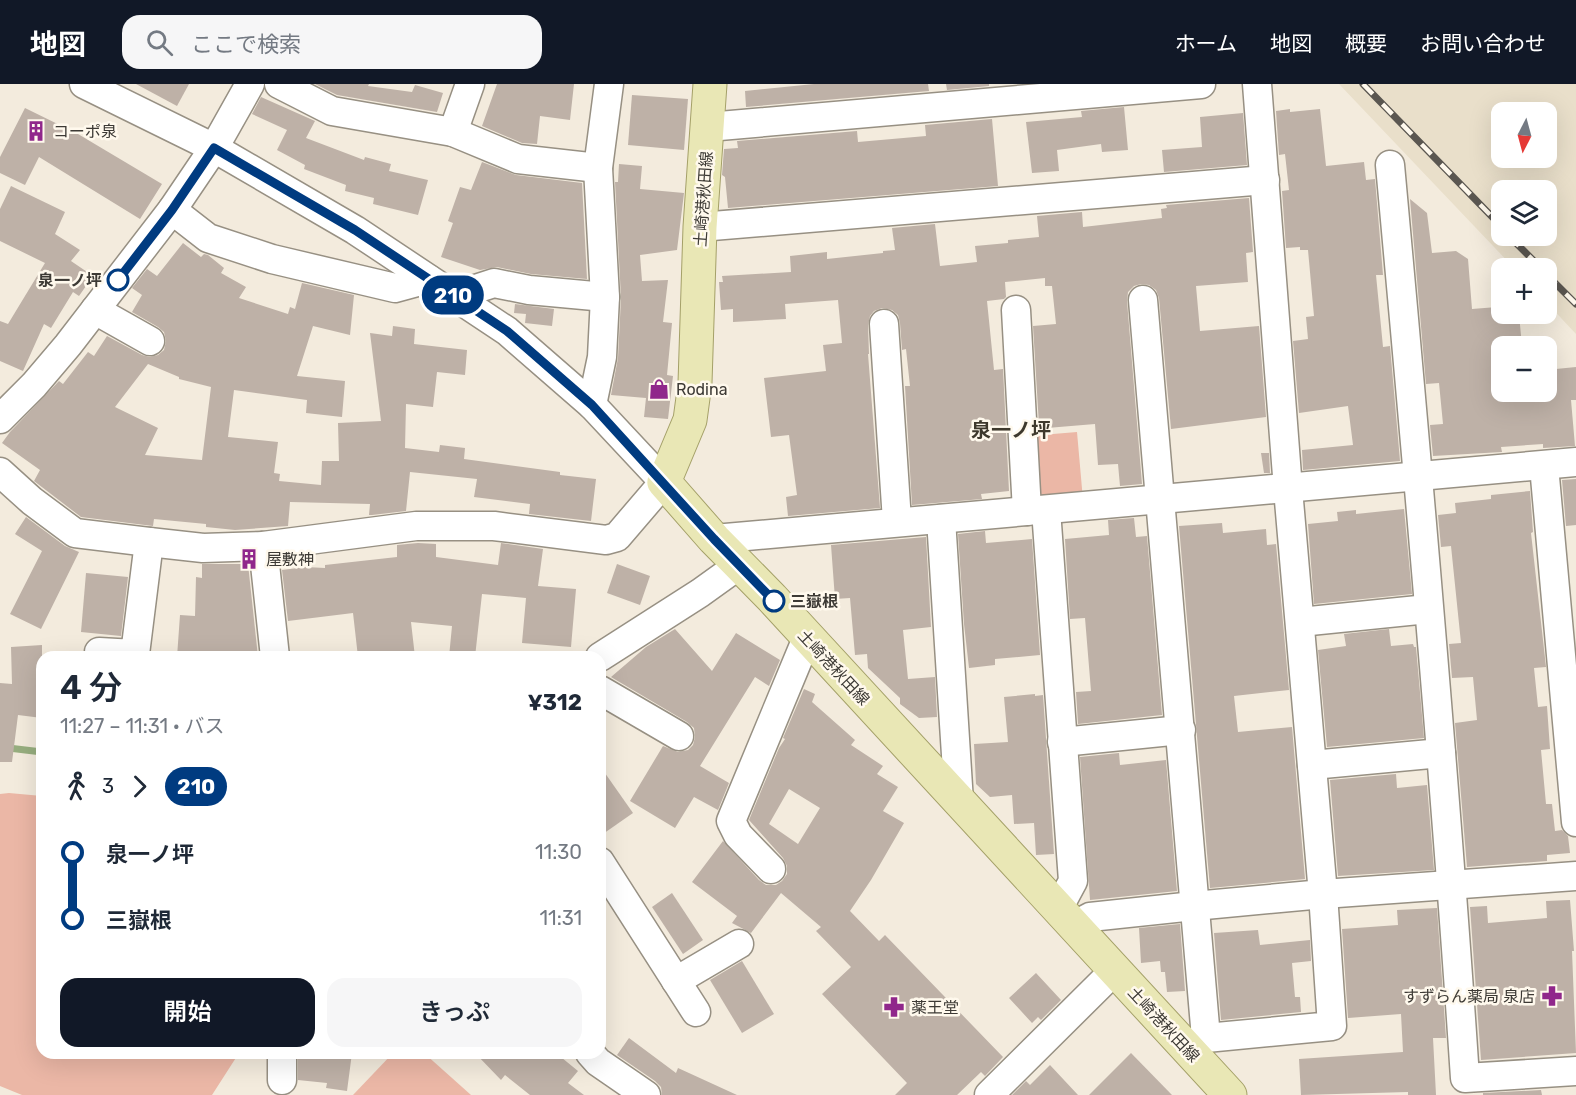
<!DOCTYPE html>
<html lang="ja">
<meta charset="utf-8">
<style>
body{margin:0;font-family:Rubik,"Noto Sans JP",sans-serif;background:#f6f6f7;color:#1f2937;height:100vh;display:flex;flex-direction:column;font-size:22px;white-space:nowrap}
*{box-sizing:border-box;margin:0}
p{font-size:20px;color:#747a83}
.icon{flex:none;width:33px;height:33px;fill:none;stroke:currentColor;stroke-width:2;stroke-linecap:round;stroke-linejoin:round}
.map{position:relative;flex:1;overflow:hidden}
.sheet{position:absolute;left:36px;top:567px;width:570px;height:408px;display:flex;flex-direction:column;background:#fff;border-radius:18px;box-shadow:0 6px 24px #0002}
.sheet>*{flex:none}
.badge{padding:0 12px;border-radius:20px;font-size:21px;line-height:39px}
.needle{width:39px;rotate:186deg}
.buttons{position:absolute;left:1491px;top:18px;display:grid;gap:12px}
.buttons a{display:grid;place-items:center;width:66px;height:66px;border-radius:12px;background:#fff;box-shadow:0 6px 24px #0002;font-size:30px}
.map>.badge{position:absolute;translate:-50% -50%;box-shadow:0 0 0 3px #fff}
.legs{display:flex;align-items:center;gap:9px;height:66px;padding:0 24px;font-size:20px}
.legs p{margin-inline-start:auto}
.headline{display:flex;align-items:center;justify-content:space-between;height:102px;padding:0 24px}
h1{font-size:33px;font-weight:600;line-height:45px}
.primary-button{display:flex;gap:12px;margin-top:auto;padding:12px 24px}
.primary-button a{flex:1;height:69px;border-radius:18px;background:#111827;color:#fff;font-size:24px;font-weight:600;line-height:69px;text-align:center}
.primary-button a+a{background:#f6f6f7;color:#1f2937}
ul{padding:0 24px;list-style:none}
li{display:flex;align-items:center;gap:21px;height:66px;font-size:22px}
li i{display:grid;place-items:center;width:9px;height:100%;margin:0 8px;background:currentColor}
li i::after{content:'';width:15px;height:15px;margin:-8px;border:4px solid;border-radius:50%;background:#fff}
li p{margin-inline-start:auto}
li:first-child i{background:linear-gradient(#0000 50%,currentColor 0)}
li:last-child i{background:linear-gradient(currentColor 50%,#0000 0)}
header{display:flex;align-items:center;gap:36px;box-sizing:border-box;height:84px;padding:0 30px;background:#111827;color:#fff}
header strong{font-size:28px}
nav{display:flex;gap:33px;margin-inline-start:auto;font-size:21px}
.search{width:420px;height:54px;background:#f6f6f7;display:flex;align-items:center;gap:15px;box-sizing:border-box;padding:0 21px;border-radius:18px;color:#747a83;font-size:22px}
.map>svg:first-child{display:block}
</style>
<header>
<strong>地図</strong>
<div class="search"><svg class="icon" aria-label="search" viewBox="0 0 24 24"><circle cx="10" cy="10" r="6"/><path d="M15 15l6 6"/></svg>ここで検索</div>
<nav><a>ホーム</a><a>地図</a><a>概要</a><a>お問い合わせ</a></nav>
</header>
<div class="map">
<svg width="1576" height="1011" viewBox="0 0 1576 1011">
<rect width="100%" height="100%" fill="#f3ebdd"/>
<path fill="#e9dfca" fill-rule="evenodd" d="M1339 0H1576V250L1547 219 1546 184H1514ZM1502 28H1546V74H1502ZM1502 106H1546V152H1502Z"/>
<g fill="#ebb7a6">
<polygon points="1077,348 1083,416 1034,420 1029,352"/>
<polygon points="9,709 42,712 42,969 239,969 212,1011 22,1011 0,1002 0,710"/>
<polygon points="393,969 424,969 471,1011 353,1011"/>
</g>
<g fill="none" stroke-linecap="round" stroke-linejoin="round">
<polyline stroke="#97ae7f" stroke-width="7" points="0,663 42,668"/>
</g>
<g fill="#beb1a7" fill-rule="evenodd">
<polygon points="136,0 189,0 177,22"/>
<polygon points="315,0 369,0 368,2 412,8 415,1 443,9 437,28 337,11"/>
<polygon points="497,0 574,0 570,36 540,32 537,60 522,59 482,42"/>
<polygon points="814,0 928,0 929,7 746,23 745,7"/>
<polygon points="946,0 989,0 989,2 947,6"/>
<polygon points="632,11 688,15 684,66 628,61"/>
<polygon points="261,13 315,37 306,54 364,76 365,73 391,80 389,87 428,96 418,131 373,120 374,114 345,107 346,101 304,85 305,81 277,66 287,46 252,30"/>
<polygon points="1124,23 1128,66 1102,68 1101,60 1057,66 1059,87 1032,89 1026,38 1082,33 1081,27"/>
<polygon points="25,24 78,50 162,100 140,135 39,73 25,101 0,89 0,73"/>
<polygon points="1290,25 1290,28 1320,25 1326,82 1364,78 1366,96 1375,95 1383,191 1376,191 1383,263 1390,262 1400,377 1303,386 1302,366 1353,361 1348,322 1299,329 1293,257 1308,255 1306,233 1314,232 1308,166 1300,166 1300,163 1286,164 1282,107 1289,106 1285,70 1279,71 1276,27"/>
<polygon points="1243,29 1247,81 1164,88 1162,66 1202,63 1200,33"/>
<polygon points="992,35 998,102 728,124 725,93 722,91 724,65 738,64 737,57 857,47 858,58 926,52 925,41"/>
<polygon points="482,78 516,91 582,99 587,195 531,190 497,183 480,186 441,173 453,139 448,137 460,103 471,106"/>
<polygon points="619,80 642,82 640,105 684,109 677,166 640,171 642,197 668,196 663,238 672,239 667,291 673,292 668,335 644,333 646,314 611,311 618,274 621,214 615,98 618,98"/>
<polygon points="11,102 65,128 55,150 80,166 71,177 93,192 79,212 73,208 51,244 44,240 23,287 0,277 0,237 8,240 45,179 0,157 0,125"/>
<polygon points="1249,114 1253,168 1246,169 1248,198 1196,202 1200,247 1259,242 1266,333 1171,345 1159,214 1156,206 1149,201 1141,200 1134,202 1128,208 1127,217 1142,400 1120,402 1118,380 1098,381 1095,340 1047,344 1047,340 1039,341 1033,242 1056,240 1052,202 1045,202 1045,194 1005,198 1006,213 1004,215 987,217 994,286 1003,285 1009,407 981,410 982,415 912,421 905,302 910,302 906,265 902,266 900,239 898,231 892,226 882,224 874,227 870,232 868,241 869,270 868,270 880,424 788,432 786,413 797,411 789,351 771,353 764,294 826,287 823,261 842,259 838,216 785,220 786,235 733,238 733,225 721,226 719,198 723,198 722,192 791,188 790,172 827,168 827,175 883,169 883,167 895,166 892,144 935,140 940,182 977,178 975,162 1008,159 1008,156 1039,153 1037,132 1082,128 1083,143 1162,134 1161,125 1167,124 1166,121"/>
<polygon points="1410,115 1427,129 1432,169 1456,167 1468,175 1472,225 1497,223 1498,228 1502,228 1502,230 1519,230 1522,262 1502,262 1502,308 1546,308 1546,286 1576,283 1576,316 1571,316 1575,362 1543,364 1543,360 1501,363 1502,368 1433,372 1430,341 1443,340 1439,299 1426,300"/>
<path d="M183 159 201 173 204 170 208 171 224 184 221 189 246 203 239 214 288 230 290 223 295 225 302 199 354 211 350 251 313 242 297 292 345 297 342 333 306 329 307 316 234 306 228 353 278 358 274 389 280 390 279 397 321 401 322 377H339L338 339 381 337 370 249 392 252 393 242 415 245 414 260 467 266 465 291 437 288 433 323 406 320 405 364 439 368 440 361 465 364 464 375 560 388V391L596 395 591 437 529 430 530 420 474 413 477 395 410 388 406 427 372 431H369L370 420 290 418 288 442 235 446 206 443V440L154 435 153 442 81 433 34 397 40 386 2 359 10 348 59 297 63 300 88 268 94 272 107 252 142 271 150 273 158 271 164 266 166 257 164 248 158 243 132 228 142 211 132 204 147 185 157 192ZM148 280 179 293V295L211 303 202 376 145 371 158 344 115 323Z"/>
<polygon points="515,220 554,225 552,242 525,239 526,230 514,229"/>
<polygon points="1261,369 1269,369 1270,389 1264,389"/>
<polygon points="1576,395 1576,441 1566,442 1562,396"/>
<polygon points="1530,407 1533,448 1531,449 1546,583 1534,584 1538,623 1547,622 1550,665 1541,666 1546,720 1552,720 1555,747 1562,746 1568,752 1570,769 1547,771 1547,777 1467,783 1455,639 1477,636 1473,593 1452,594 1449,560 1461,559 1451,462 1441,463 1438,431 1456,429 1455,419 1491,415 1491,411"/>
<polygon points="1404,425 1412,510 1314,520 1308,440 1338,437 1337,428 1356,426 1356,430"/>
<polygon points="26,433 65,462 79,468 41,545 10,530 42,467 15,450"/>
<polygon points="1134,434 1136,453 1147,452 1162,631 1078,640 1076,608 1091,607 1085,534 1070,535 1065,455 1109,451 1108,436"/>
<polygon points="1222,439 1223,449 1266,445 1267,461 1276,460 1289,606 1234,612 1238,648 1292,643 1305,795 1210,804 1179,442"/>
<polygon points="985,447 986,459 1032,455 1040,571 995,575 995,581 969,584 964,540 958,450"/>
<polygon points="926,453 931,543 903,546 908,595 935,593 937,633 919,634 900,620 900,614 868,584 867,570 855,571 850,514 835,515 831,461"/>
<polygon points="418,459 436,460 436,473 498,481 501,459 543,465 538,502 576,505 571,563 522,559 526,514 482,510 475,573 449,573 452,542 411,538 415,573 358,573 353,529 288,537 282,486 306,483 325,484 325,481 397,473 397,461"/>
<polygon points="202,480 248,480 258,573 177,573 180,531 195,532 196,493 202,494"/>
<polygon points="617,480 650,492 640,521 607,509"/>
<polygon points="86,489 128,493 121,552 81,548"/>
<polygon points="675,545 712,587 736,549 780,576 769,602 755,593 700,682 729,699 718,726 694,713 675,744 630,717 663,662 678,668 688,666 693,661 695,653 694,644 687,638 611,593 646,563"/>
<polygon points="1389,545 1391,562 1413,560 1414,563 1416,563 1424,654 1327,663 1318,566 1346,562 1344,550"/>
<polygon points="42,561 42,634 18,631 12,678 0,678 0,599 12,600 11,563"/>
<path d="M804 605 815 610 812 618 855 656 851 661 883 682 877 690 898 703 883 727 904 739 871 796 850 827 879 857 885 851 1003 973 985 992 981 988 957 1011H895L907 999 822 910 851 883 816 847 821 843 781 809 751 849 732 839 737 832 692 798 723 757 759 796 766 801H776L782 797 787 790V782L783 774 749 736 779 664 785 655 783 654ZM789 705 820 724 798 760 769 740Z"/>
<polygon points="1035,610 1035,612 1043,611 1054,770 1036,771 1034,739 1014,740 1012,711 990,713 976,700 974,660 1008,658 1004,613"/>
<polygon points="1119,669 1120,681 1166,676 1177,807 1090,816 1080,673"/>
<polygon points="600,682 633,729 600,752"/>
<polygon points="1396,690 1397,704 1427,701 1434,786 1338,792 1330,696"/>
<polygon points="672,809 703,856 683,870 652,823"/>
<polygon points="1570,816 1574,867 1572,867 1576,969 1481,976 1470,823 1487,822 1488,839 1547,834 1546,817"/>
<polygon points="1437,824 1446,954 1433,954 1436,1011 1408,1011 1408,1008 1301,1011 1299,975 1403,968 1401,930 1348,934 1342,845 1398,841 1397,826"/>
<polygon points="1180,840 1185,907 1167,908 1165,888 1161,888 1160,877 1141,879 1139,844"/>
<polygon points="1258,846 1260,861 1310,856 1311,877 1292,879 1295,913 1300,913 1301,928 1221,936 1214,849"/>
<polygon points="742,877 774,930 742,949 710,896"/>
<polygon points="1036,889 1061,916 1041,936 1038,933 1032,939 1009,914"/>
<polygon points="629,954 676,989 678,984 737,1011 662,1011 661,1003 655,997 617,971"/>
<polygon points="298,969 352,969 347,1007 326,1004 327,999 298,996"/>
<polygon points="475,969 556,969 578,987 568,999 584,1011 530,1011 505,991 501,996"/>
<polygon points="1131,969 1172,1011 1089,1011"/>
<polygon points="1050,981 1078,1011 1012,1011 1026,997 1030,1001"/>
<polygon points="1541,1006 1542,1011 1483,1011 1483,1009"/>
</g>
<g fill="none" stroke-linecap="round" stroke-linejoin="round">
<g stroke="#979083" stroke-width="31">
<g id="minor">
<polyline points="279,0 332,27 453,48 518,75 598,84"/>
<polyline points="708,43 1201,0"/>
<polyline points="453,48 470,0"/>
<path d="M1390 81C1418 385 1445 690 1465 994L1576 987"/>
<polyline points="172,126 208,154 272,175 395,204 428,195"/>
<polyline points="700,143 1265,96"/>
<polyline points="454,212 494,199 529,206 605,213"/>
<polyline points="1143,216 1206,954"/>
<polyline points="95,226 150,257"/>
<polyline points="1016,226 1027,427"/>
<polyline points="884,240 897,437"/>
<polyline points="592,321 602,273 605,213 598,84 609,0"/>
<polyline points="0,335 34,301 68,261 172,126 214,64 250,0"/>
<polyline points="1544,382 1576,738"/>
<polyline points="0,388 32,417 75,449 149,458 203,464 263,462 416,442 494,442 606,456 617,453 664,398 592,321 507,247 355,146 214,64 84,0"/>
<polyline points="1046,426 1073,797 1058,825"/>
<polyline points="941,435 959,718"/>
<polyline points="714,455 1576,378"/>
<polyline points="263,462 275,573"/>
<polyline points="1300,538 1428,525"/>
<polyline points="99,573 99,568 135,570 149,458"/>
<polyline points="600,573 700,509 739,481"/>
<polyline points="600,606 679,652"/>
<polyline points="1062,658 1181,646"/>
<polyline points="1312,681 1441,669"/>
<polyline points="600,778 696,928"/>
<polyline points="771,785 738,751 731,737 807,554"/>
<polyline points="1073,842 1090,833 1194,822 1323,810 1576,792"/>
<polyline points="676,897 739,860"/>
<polyline points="1184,961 1206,954 1332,942 1323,810 1288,405 1257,0"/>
<polyline points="590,969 598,978 646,1011"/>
<polyline points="282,996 282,969"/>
<polyline points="989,1011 1114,887"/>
</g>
</g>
<g stroke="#a4a068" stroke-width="35">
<polyline id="major" points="710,0 700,143 695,299 690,336 664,398 714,455 772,514 1230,1011"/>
</g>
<use href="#minor" stroke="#fff" stroke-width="28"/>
<use href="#major" stroke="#e9e7b5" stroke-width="33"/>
<g stroke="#5b5751" stroke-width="7">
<g id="rail">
<polyline points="1363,0 1502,143"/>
<polyline points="1509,152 1541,184"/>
<polyline points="1546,190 1576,220"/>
</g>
</g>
<use href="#rail" stroke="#fff9ed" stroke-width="4.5" stroke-dasharray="14" stroke-linecap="butt"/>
</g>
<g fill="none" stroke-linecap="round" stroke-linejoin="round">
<g stroke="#fff" stroke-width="14">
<polyline id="line-1" points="118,196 172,126 214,64 355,146 507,247 592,321 714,455 774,517"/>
</g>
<use href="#line-1" stroke="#003b80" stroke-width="9"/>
</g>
<defs>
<g id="building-bare" transform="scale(1.62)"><path d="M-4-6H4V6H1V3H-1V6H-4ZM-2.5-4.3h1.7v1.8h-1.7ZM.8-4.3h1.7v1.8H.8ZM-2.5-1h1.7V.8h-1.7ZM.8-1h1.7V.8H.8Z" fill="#90278b" stroke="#fff9ed" stroke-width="2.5" paint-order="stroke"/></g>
<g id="shop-bare" transform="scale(1.62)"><path d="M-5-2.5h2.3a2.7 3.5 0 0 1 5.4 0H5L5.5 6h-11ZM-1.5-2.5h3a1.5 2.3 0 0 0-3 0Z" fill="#90278b" stroke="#fff9ed" stroke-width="2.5" paint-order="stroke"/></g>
<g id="pharmacy-bare" transform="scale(1.62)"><path d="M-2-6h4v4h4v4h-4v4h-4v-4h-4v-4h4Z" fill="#90278b" stroke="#fff9ed" stroke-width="2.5" paint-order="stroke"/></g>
</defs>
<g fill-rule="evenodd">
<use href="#building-bare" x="36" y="47"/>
<use href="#shop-bare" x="659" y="305"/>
<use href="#building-bare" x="249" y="475"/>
<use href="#pharmacy-bare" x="1552" y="912"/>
<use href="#pharmacy-bare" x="894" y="923"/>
</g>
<g fill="#fff" stroke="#003b80" stroke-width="3">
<circle cx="118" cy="196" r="10"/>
<circle cx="774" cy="517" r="10"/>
</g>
<g text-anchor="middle" stroke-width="5" stroke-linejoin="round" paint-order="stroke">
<g font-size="16" fill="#3d3a35" stroke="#fff9ed" text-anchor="start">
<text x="53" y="53">コーポ泉</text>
<text x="676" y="311">Rodina</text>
<text x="266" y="481">屋敷神</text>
<text x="1535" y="918" text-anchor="end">すずらん薬局 泉店</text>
<text x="911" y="929">薬王堂</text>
</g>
<g font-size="16" fill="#3d3a35" stroke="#fff9ed">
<text transform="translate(703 115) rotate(-86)" y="6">土崎港秋田線</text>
<text transform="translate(834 583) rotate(47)" y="6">土崎港秋田線</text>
<text transform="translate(1164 940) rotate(47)" y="6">土崎港秋田線</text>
</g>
<g font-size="16" font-weight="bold" fill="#3d3a35" stroke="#fff9ed" text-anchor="end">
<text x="102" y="202">泉一ノ坪</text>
<text x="790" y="523" text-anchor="start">三嶽根</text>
</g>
<g font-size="20" font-weight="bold" fill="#3e392d" stroke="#fff9ed">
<text x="1011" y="353">泉一ノ坪</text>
</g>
</g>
</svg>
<div class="buttons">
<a><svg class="needle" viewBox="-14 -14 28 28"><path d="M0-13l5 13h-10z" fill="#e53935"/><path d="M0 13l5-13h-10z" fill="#747a83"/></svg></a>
<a><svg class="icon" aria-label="layers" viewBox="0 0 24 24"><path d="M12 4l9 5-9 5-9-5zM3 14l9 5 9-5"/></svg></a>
<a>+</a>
<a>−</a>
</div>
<b class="badge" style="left:453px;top:211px;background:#003b80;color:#fff">210</b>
<section class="sheet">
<div class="headline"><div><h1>4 分</h1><p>11:27 – 11:31 · バス</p></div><b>¥312</b></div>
<div class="legs"><svg class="icon" aria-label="walk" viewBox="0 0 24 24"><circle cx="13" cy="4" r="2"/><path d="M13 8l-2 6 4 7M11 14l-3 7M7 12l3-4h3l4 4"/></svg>3<svg class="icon" aria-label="forward" viewBox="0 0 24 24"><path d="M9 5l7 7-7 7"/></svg><b class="badge" style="background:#003b80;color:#fff">210</b></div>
<ul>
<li><i style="color:#003b80"></i><b>泉一ノ坪</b><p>11:30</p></li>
<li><i style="color:#003b80"></i><b>三嶽根</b><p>11:31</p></li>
</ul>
<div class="primary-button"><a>開始</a><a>きっぷ</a></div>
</section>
</div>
